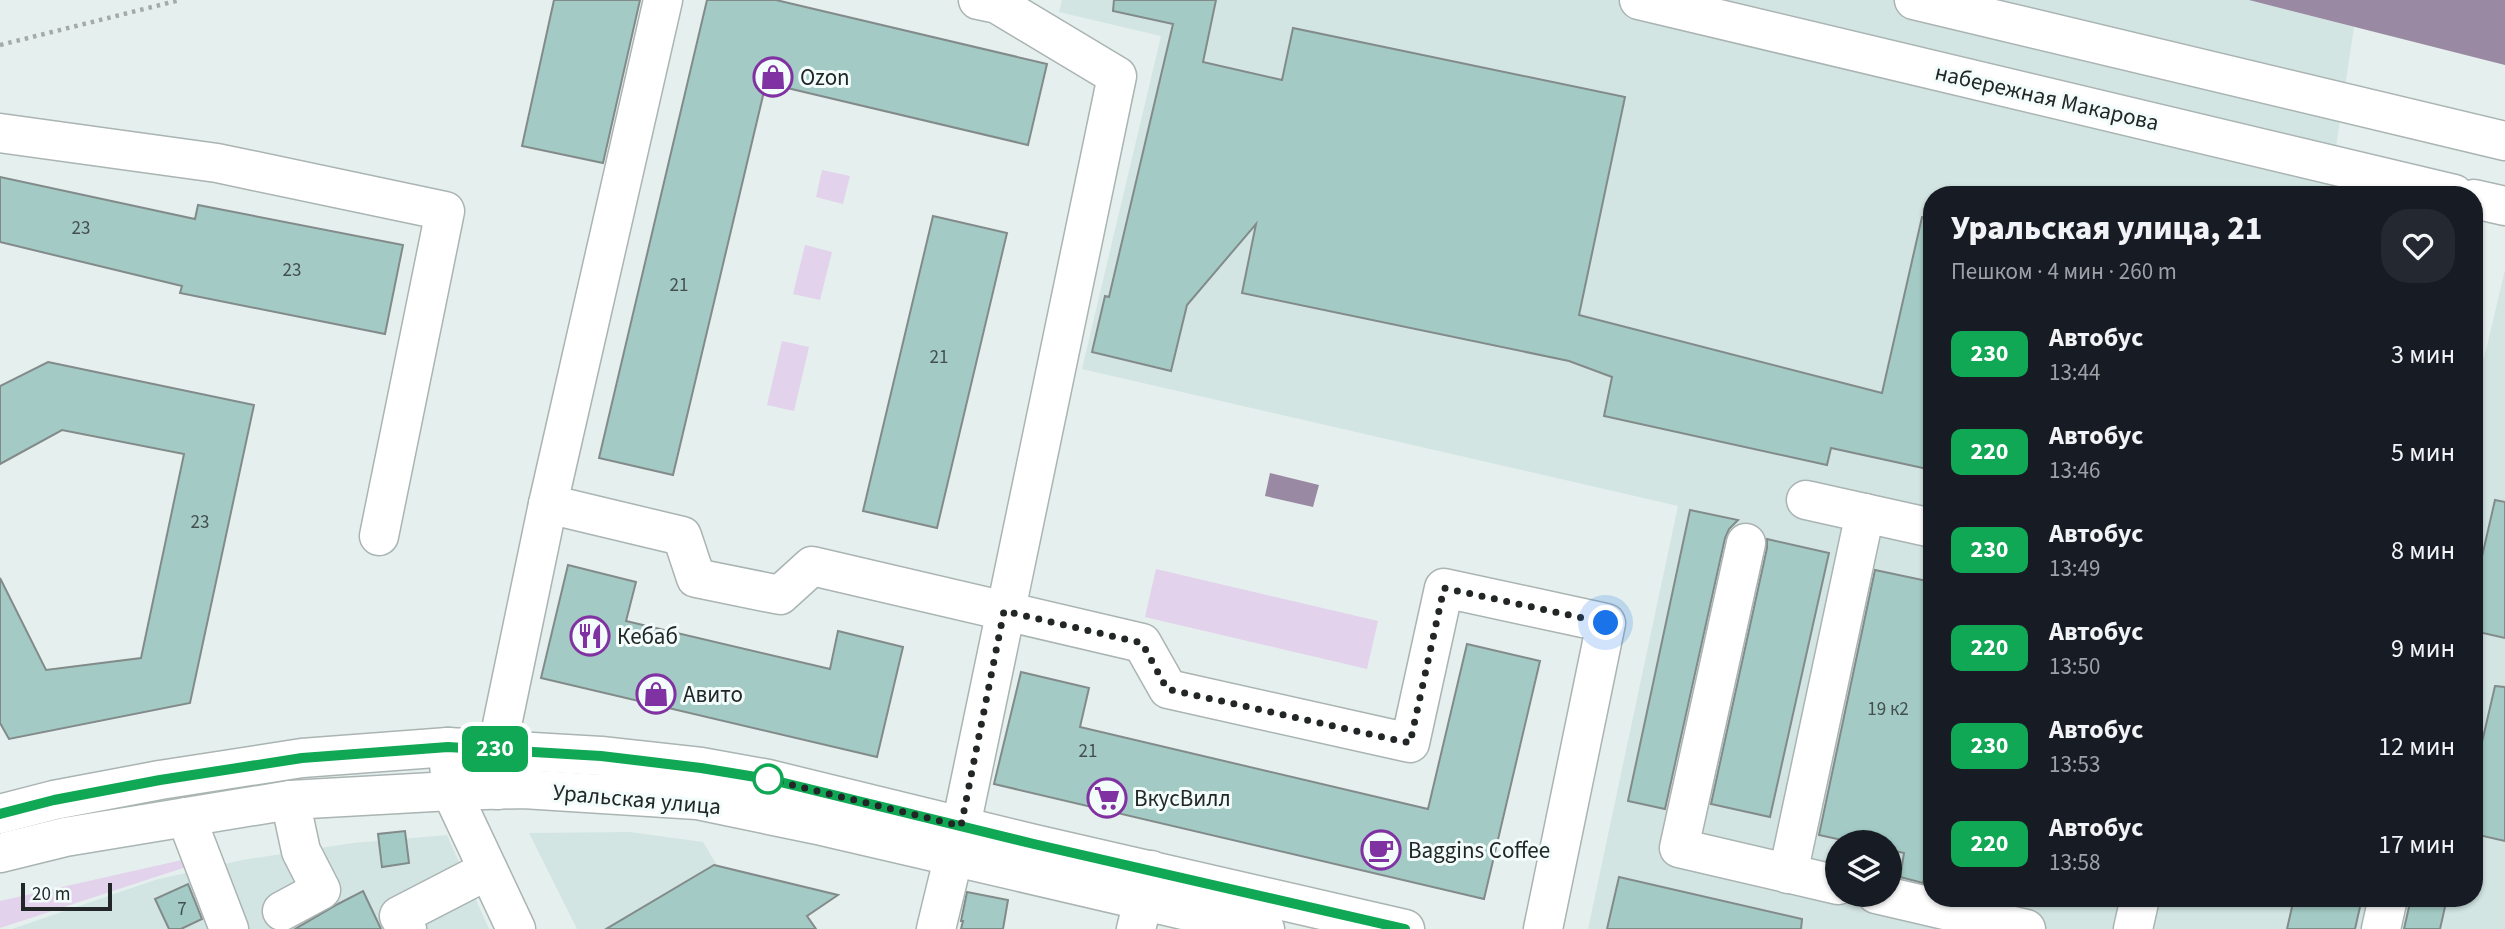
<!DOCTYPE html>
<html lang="ru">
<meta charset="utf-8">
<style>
body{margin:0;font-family:"Source Sans 3",sans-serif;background:#242831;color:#f1f3f6;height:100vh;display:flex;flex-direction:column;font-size:26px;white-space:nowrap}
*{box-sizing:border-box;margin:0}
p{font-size:23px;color:#9ea1a6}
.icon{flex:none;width:38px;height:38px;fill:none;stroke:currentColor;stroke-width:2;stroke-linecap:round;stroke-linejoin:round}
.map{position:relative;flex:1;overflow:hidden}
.panel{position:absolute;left:1923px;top:186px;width:560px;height:721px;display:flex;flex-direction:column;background:#171b24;border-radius:28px;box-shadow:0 2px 5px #0004}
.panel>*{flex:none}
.badge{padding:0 14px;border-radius:10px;font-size:24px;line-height:46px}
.fabs{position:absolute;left:1825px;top:830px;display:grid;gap:14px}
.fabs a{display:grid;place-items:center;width:77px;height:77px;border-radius:50%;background:#171b24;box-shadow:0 2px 5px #0004;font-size:35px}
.scale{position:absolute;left:21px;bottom:18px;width:91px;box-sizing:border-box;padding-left:7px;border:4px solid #232626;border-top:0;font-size:19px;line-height:24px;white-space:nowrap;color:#232626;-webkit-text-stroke:5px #f2fcfa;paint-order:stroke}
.you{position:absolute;width:35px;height:35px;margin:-18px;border:5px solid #fff;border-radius:50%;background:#1a73e8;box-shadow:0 0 0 10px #1a73e833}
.map>.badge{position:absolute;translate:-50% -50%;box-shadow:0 0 0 4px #fff}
.round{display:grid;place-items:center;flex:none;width:74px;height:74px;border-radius:28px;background:#242831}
.headline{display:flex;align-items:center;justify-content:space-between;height:119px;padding:0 28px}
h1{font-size:33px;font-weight:800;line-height:52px}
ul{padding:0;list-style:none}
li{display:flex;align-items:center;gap:21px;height:98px;padding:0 28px}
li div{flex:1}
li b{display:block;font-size:26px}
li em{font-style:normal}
li .badge{min-width:77px;font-weight:700;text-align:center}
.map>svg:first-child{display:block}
</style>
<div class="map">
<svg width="2505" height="929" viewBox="0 0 2505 929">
<rect width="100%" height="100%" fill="#e5efed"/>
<g fill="#d2e5e2" fill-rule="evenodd">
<path d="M1062 0H2249L2354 27 2329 194H1932V898H2474V356L2484 358 2505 270V929H1588L1678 506 1082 369 1161 36 1059 12ZM1838 842H1890V894H1838Z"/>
<polygon points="630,832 703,842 755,929 577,929 529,833"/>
<polygon points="447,835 489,929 12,929 155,880 242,860 353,843"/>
</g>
<g fill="#e2d2ec">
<polygon points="822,170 850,176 843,204 816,197"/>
<polygon points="805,245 832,252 820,300 793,294"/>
<polygon points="782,341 809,347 794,411 767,405"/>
<polygon points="1156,569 1378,621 1367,669 1145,617"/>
<polygon points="182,860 186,867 0,928 0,901"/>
</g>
<g fill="#9989a2">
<polygon points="2249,0 2505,0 2505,65"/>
<polygon points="1270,473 1319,485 1313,507 1265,496"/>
</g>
<g fill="#a3cac4" stroke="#828b8a" stroke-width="2">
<polygon points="554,0 640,0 603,163 522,146"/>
<polygon points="707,0 776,0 1047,64 1028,145 766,83 673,475 599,458"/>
<polygon points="1114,0 1216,0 1203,62 1282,80 1293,28 1625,97 1579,315 1882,393 1922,217 1932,218 1932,470 1831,448 1827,465 1604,416 1612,377 1569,361 1242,293 1256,224 1187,305 1171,371 1092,352 1105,296 1109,297 1173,24 1113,11"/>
<polygon points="0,177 195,219 198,205 403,245 385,334 180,293 182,286 0,242"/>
<polygon points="933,216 1007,233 937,528 863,511"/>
<polygon points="48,362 254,405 190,703 9,739 0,723 0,578 46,670 141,658 184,454 62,430 0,464 0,386"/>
<polygon points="2495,500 2505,502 2505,638 2474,631 2474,591"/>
<polygon points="1690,510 1738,520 1729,529 1725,538 1665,809 1628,801"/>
<polygon points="1767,539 1829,553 1770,817 1711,804 1767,548"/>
<polygon points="568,565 636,582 626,621 830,669 838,631 903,647 877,757 541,678"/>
<polygon points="1875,570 1932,582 1932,846 1923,883 1900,877 1904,853 1890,850 1890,842 1851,842 1819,835"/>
<polygon points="1467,644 1540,661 1484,899 994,784 1021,672 1089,688 1080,727 1428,809"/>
<polygon points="2495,686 2505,687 2505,841 2474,834 2474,754 2479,755"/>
<polygon points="405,831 409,863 382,867 378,834"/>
<polygon points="714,865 838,895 807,916 816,929 606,929"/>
<polygon points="1619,877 1802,919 1801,929 1607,929"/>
<polygon points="188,884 202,919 181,929 169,929 155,899"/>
<polygon points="363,891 381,929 295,929 338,904"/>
<polygon points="967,892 1008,900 1003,929 961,929 963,921 961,921"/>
<polygon points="2294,898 2362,898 2355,929 2287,929"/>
<polygon points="2411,898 2447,898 2440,929 2404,929"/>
</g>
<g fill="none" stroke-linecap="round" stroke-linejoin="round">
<g stroke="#aab4b2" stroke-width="41">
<g id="minor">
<polyline points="0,133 217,163 445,211 379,536"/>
<polyline points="1806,500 1932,528"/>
<polyline points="548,504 682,536 696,578 780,595 812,566 1142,643 1168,689 1410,743 1444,588 1606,623 1543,929"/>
<polyline points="1746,543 1679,848 1838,885"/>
<polyline points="448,747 451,791 516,929"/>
<polyline points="498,790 497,749 548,504 663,0"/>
<polyline points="186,817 229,929"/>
<polyline points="1788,874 1865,513"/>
<polyline points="1876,894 2026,929"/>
<polyline points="282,911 321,890 301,851 290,800"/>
<polyline points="407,929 399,916 488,870"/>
<polyline points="936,929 961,826 1117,76 997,4 978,0"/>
<polyline points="1136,929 1151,870"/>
<polyline points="2133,929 2140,898"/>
<polyline points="2381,929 2388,898"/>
</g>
</g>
<g stroke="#aab4b2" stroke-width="41">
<g id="major">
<polyline points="1639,0 2454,194"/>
<polyline points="1914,0 2505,141"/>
<polyline points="2474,199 2505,206"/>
<polyline points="0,814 54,800 160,780 302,758 448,747 601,756 701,767 768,779 1034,844 1405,929"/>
<polyline points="0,853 65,837 290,800 451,791 523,789 697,800 822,826 1265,929"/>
</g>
</g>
<polyline stroke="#a3aaa9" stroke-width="4.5" stroke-dasharray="3.5 5" stroke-linecap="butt" points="0,45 180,0"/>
<use href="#minor" stroke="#fff" stroke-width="38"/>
<use href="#major" stroke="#fff" stroke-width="38"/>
</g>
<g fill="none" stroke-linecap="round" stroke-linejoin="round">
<g stroke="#fff" stroke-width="16">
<polyline id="line" points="0,814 54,800 160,780 302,758 448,747 601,756 701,768 768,779 1034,844 1405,929"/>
</g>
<use href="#line" stroke="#10a855" stroke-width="10"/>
<polyline stroke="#232626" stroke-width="7" stroke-dasharray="0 12.6" points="768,779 961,826 1004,611 1142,643 1167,689 1410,743 1444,588 1606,623"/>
</g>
<defs>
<g id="shop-ring" transform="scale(2.0125)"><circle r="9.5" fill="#f2fcfa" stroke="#8032a2" stroke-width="1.5"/><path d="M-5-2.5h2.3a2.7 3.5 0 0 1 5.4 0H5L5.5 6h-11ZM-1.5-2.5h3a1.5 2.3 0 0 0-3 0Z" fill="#8032a2"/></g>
<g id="restaurant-ring" transform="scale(2.0125)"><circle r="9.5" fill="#f2fcfa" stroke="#8032a2" stroke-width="1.5"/><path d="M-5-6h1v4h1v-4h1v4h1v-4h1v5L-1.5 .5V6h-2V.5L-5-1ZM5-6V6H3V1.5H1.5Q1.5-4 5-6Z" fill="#8032a2"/></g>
<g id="supermarket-ring" transform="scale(2.0125)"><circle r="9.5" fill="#f2fcfa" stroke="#8032a2" stroke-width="1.5"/><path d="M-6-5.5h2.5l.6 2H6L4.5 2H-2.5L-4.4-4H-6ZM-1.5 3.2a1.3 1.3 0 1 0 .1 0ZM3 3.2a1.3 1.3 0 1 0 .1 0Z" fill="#8032a2"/></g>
<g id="cafe-ring" transform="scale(2.0125)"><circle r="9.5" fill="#f2fcfa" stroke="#8032a2" stroke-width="1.5"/><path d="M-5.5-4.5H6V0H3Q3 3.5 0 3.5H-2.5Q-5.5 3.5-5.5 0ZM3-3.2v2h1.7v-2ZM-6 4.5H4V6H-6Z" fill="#8032a2"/></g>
</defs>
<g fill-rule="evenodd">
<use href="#shop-ring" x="773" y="77"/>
<use href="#restaurant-ring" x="590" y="636"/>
<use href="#shop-ring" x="656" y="694"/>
<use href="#supermarket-ring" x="1107" y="798"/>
<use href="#cafe-ring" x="1381" y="850"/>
</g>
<circle fill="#fff" stroke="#10a855" stroke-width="3.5" cx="768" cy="779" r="14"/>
<g text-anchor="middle" stroke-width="6" stroke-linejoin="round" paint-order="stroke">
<g font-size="19" fill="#434f4e">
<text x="81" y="234">23</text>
<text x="292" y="276">23</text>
<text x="679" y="291">21</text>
<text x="939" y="363">21</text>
<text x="200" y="528">23</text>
<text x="1888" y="715">19 к2</text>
<text x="1088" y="757">21</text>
<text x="182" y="915">7</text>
</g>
<g font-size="23" fill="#232626" stroke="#f2fcfa" text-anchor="start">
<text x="800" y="85">Ozon</text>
<text x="617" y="644">Кебаб</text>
<text x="683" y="702">Авито</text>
<text x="1134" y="806">ВкусВилл</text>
<text x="1408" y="858">Baggins Coffee</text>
</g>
<g font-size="23" fill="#232626" stroke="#f2fcfa">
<text transform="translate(2047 97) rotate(13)" y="8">набережная Макарова</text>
<text transform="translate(637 799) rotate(5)" y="8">Уральская улица</text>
</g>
</g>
</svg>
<div class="fabs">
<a><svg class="icon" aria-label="layers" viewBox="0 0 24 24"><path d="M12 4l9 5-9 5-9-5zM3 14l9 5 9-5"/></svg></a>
</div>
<div class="scale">20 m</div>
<div class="you" style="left:1606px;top:623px"></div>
<b class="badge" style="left:495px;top:749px;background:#10a855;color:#fff">230</b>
<section class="panel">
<div class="headline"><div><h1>Уральская улица, 21</h1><p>Пешком · 4 мин · 260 m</p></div><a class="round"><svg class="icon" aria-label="heart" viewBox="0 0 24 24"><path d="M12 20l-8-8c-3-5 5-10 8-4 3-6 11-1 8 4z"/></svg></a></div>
<ul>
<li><span class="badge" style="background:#10a855;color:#fff">230</span><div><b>Автобус</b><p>13:44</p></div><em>3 мин</em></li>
<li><span class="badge" style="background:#10a855;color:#fff">220</span><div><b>Автобус</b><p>13:46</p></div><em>5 мин</em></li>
<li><span class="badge" style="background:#10a855;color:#fff">230</span><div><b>Автобус</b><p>13:49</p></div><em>8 мин</em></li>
<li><span class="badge" style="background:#10a855;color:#fff">220</span><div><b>Автобус</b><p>13:50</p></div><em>9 мин</em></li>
<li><span class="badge" style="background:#10a855;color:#fff">230</span><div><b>Автобус</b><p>13:53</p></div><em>12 мин</em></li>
<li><span class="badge" style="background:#10a855;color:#fff">220</span><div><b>Автобус</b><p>13:58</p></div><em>17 мин</em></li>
</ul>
</section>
</div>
